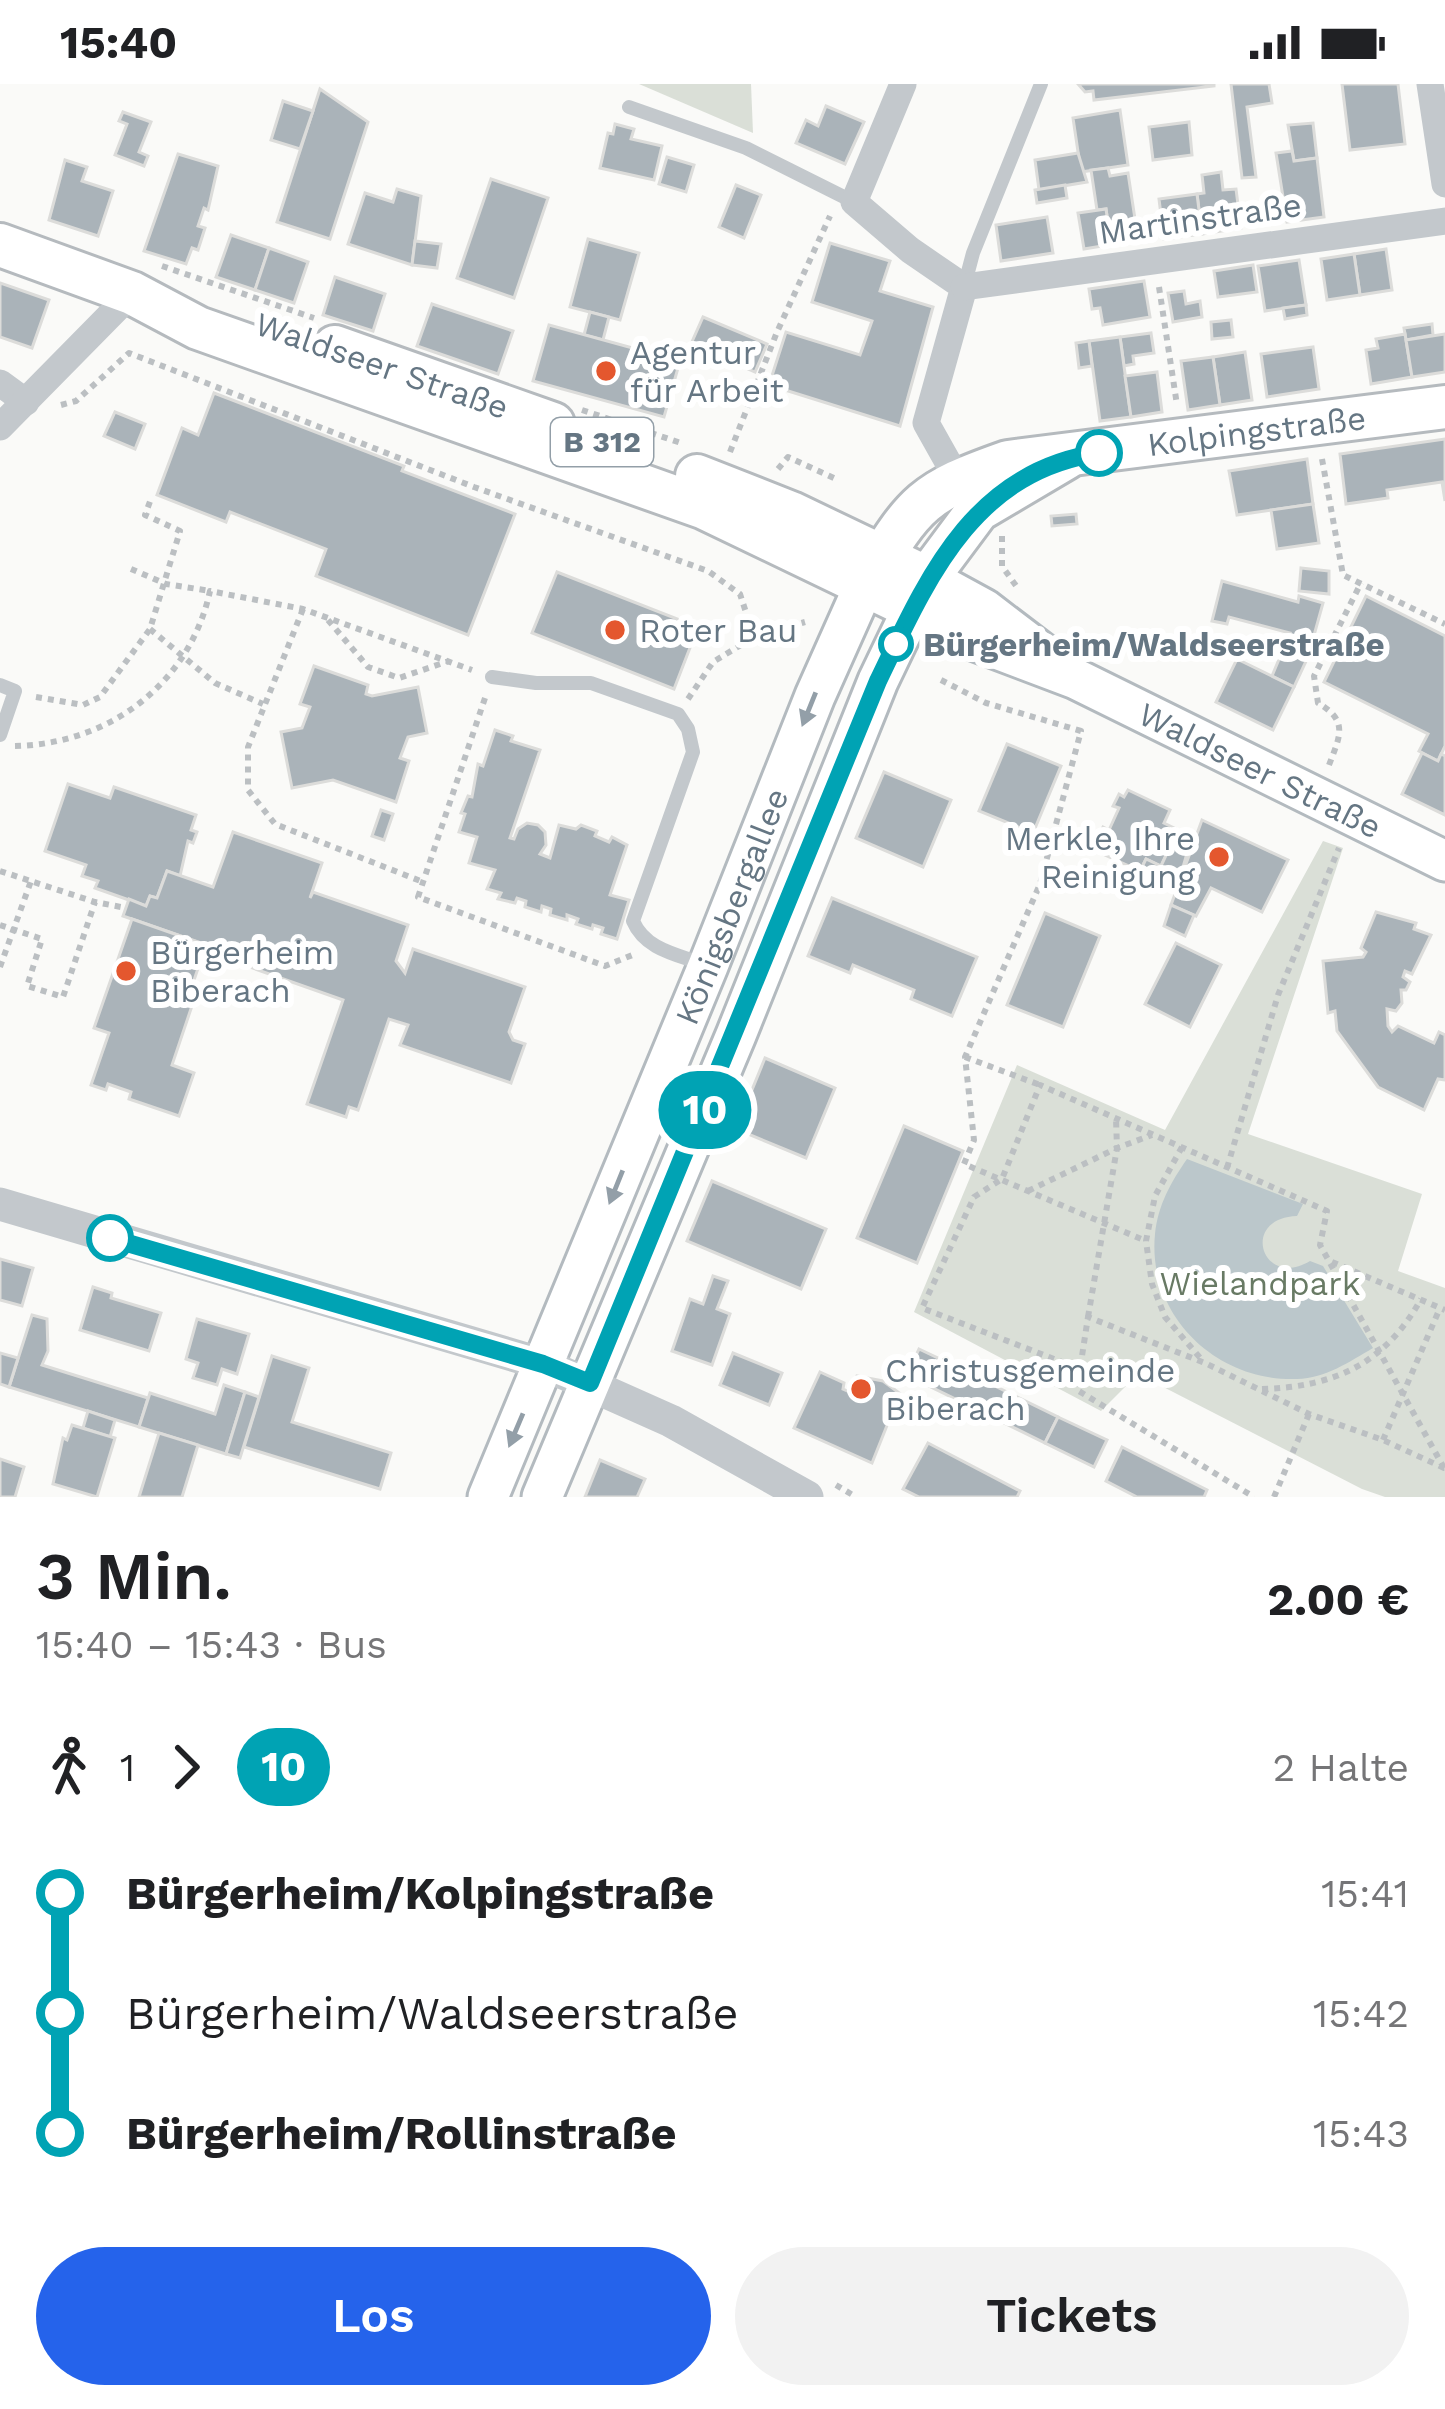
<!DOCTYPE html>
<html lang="de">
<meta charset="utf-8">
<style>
body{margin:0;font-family:"Work Sans",sans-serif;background:#f2f2f2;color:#202124;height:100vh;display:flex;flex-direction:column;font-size:45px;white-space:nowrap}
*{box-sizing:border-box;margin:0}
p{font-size:39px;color:#757577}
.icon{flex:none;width:66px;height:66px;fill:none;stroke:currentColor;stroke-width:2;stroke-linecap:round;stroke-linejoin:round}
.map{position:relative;height:1413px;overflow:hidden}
.side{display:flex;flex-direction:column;background:#fff;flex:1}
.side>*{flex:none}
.badge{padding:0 24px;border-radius:39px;font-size:42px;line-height:78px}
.map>.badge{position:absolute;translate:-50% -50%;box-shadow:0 0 0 6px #fff}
.legs{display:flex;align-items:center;gap:18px;height:132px;padding:0 36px;font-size:39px}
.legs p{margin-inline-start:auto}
.summary{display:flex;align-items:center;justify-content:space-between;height:204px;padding:0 36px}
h1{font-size:66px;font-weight:600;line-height:90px}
.action{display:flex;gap:24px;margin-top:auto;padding:24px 36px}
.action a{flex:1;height:138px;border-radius:72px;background:#2563eb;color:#fff;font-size:48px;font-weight:600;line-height:138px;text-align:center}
.action a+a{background:#f2f2f2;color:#202124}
ul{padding:0 36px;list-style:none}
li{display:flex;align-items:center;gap:42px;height:120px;font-size:45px}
li i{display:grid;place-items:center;width:18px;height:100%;margin:0 15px;background:currentColor}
li i::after{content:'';width:30px;height:30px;margin:-15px;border:9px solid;border-radius:50%;background:#fff}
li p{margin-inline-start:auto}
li:first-child i{background:linear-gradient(#0000 50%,currentColor 0)}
li:last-child i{background:linear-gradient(currentColor 50%,#0000 0)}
.status{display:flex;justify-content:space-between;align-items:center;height:84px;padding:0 60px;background:#fff;direction:ltr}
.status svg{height:33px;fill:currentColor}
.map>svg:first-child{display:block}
</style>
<div class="status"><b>15:40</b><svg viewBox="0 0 49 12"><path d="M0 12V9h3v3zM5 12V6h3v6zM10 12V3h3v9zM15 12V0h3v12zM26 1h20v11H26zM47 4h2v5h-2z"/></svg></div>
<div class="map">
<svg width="1445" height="1413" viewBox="0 0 1445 1413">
<rect width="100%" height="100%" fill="#fafaf8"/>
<g fill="#dadfd7">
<polygon points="639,0 751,0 753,49"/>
<polygon points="1323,757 1343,764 1248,1050 1422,1110 1398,1187 1445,1204 1445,1413 1385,1413 1362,1405 1138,1290 1101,1327 914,1228 1017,981 1165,1046"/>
</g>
<path fill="#bbc7cb" d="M1187 1075 1303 1120 1297 1132C1239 1134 1262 1206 1310 1177L1323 1182 1373 1264C1349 1278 1326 1294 1297 1295 1217 1298 1147 1232 1155 1150 1158 1121 1171 1098 1187 1075Z"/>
<g fill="#aab3b9" stroke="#dcdcda" stroke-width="3">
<polygon points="1078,0 1214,0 1214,2 1094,16 1093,7 1085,8"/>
<polygon points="1231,0 1269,0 1272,19 1247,23 1256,93 1242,94"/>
<polygon points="1342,0 1398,0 1405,60 1350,66"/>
<polygon points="320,5 368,38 330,155 277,138"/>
<polygon points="283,17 313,27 300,65 271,56"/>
<polygon points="826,22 864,38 845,80 796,59 806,36 818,42"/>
<polygon points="1120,26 1128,81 1081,88 1073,34"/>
<polygon points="123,28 151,38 139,68 148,72 144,82 115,71 127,40 119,37"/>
<polygon points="1189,38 1192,71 1153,76 1149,43"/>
<polygon points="1313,39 1317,74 1294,77 1288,41"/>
<polygon points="615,40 634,45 631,55 662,62 654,96 600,84 608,49 613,50"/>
<polygon points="1292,67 1294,77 1317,74 1324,133 1287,138 1276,69"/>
<polygon points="1078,69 1087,98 1039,106 1035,76"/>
<polygon points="178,70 218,82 208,126 204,124 198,142 205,144 198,166 192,164 186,180 144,167"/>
<polygon points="667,73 694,81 686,108 659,100"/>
<polygon points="65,76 87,83 82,97 113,107 98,152 49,136"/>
<polygon points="1108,84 1110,92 1128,89 1135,135 1108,139 1106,125 1097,126 1091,86"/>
<polygon points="1221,88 1223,106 1236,105 1241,144 1202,150 1197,110 1204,109 1202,91"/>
<polygon points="491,95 548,114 514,214 457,194"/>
<polygon points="736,101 761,111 744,154 719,143"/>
<polygon points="1065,101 1067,114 1037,119 1035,106"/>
<polygon points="397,105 421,112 412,181 348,160 365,109 393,118"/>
<polygon points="1197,110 1202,150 1164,155 1159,115"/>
<polygon points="1106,125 1108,139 1135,135 1138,156 1084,165 1078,129"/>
<polygon points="1047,133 1053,169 1001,177 996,141"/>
<polygon points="231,151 269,164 255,206 216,193"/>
<polygon points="588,155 639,169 620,236 570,223"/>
<polygon points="415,157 441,160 437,184 412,181"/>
<polygon points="830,159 890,177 880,207 933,223 900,342 769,301 786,248 860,271 872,237 812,218"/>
<polygon points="269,164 308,178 294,219 255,206"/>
<polygon points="1386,165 1392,206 1360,211 1354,170"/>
<polygon points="1354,170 1360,211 1327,216 1321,175"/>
<polygon points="1299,176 1306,221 1265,227 1258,182"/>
<polygon points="1253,181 1257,208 1218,213 1214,187"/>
<polygon points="335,193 385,210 373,247 323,231"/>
<polygon points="1144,197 1150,233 1103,241 1100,224 1092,225 1089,205"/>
<polygon points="0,199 49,216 32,264 0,253"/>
<polygon points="1184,207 1186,220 1200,217 1202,233 1173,238 1168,209"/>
<polygon points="432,220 513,247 498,290 417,262"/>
<polygon points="1306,221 1307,231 1285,235 1283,224"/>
<polygon points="590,228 609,233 603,256 584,251"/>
<polygon points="703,233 767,260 755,288 691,260"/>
<polygon points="1231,236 1233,253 1212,255 1211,238"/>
<polygon points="1432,240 1433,251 1406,256 1404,244"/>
<polygon points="549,241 680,277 664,333 533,297"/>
<polygon points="1151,249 1154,269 1133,272 1134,280 1124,282 1120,253"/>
<polygon points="1405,250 1412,293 1371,300 1366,266 1378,264 1376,255"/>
<polygon points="1445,250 1445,288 1412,293 1406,256"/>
<polygon points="1120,253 1131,333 1100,337 1089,257"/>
<polygon points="1089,257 1092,282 1079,284 1076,259"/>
<polygon points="1313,263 1319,305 1267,313 1261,270"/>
<polygon points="1245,268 1252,316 1220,321 1213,273"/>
<polygon points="1213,273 1220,321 1188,326 1181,277"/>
<polygon points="1157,288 1162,328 1131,333 1125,292"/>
<polygon points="214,309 404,382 402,387 515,430 468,551 316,492 326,465 230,428 226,438 157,411 182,344 198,351"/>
<polygon points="115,328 145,340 135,365 104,352"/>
<polygon points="1445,355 1445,417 1442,398 1387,406 1388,414 1346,420 1340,370"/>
<polygon points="1307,375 1313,420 1237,431 1229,387"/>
<polygon points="1313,420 1319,459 1277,465 1271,426"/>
<polygon points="1076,430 1077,440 1052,442 1051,432"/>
<polygon points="1301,484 1329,487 1329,510 1299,507"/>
<polygon points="557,488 698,543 674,605 532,549"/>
<polygon points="1222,497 1298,518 1299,512 1323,519 1308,573 1294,603 1272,592 1290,549 1229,533 1227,540 1212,537"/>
<polygon points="1366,512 1445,552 1445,662 1438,677 1419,667 1428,650 1324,598"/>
<polygon points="1237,575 1294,603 1273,646 1216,618"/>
<polygon points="314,582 368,601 366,610 372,612 418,603 427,649 408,653 400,674 409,677 396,718 333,696 292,704 281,648 302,644 310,623 300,620"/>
<polygon points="495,646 513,652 511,657 540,666 510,754 514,755 518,745 527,739 538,741 545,748 546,761 540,770 550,774 559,741 576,745 581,741 597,747 595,752 609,758 612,753 627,761 610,811 629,816 617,855 601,850 603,844 593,841 592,845 576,840 578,835 567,831 567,836 550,831 551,825 542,822 541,828 525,823 526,817 517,814 515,819 498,815 501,809 487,805 495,786 469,779 477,753 459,748 465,730 461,729 468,712 472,713 478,680 483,682"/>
<polygon points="1007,660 1061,682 1033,749 979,727"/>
<polygon points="1422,669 1438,677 1441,670 1445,672 1445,731 1402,710"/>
<polygon points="884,688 951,716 923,783 856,754"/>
<polygon points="68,700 110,714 114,703 196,731 191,746 197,748 193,759 188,757 180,792 167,787 157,814 150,812 146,822 95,804 98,797 82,792 86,781 45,767"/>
<polygon points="1128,706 1170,726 1164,739 1178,746 1161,782 1146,775 1140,787 1092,765 1103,743 1109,746 1119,724 1113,722 1119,710 1124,713"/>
<polygon points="381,726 393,730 384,756 372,752"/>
<polygon points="1202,736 1288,776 1262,828 1211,804 1196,832 1171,821"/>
<polygon points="1178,746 1192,752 1177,804 1140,787 1146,775 1161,782"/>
<polygon points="233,748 322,779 310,814 313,808 408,841 396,877 405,889 413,865 525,903 509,948 513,956 525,960 511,999 400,961 408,941 389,935 358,1026 349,1023 346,1033 307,1020 343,916 210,869 213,863 123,832 129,815 146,822 150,812 157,814 167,787 213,803"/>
<polygon points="832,814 977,873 952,932 911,915 914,906 853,881 850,889 808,872"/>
<polygon points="1171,821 1194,831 1185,852 1164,842"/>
<polygon points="1376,828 1416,839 1414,845 1431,851 1412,890 1405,887 1403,893 1410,898 1406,906 1401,906 1402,919 1396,927 1387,925 1388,942 1392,948 1398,942 1434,959 1439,948 1445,951 1445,996 1438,995 1424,1026 1378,1003 1337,947 1335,927 1328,929 1323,877 1363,873 1366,868 1361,864"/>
<polygon points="1045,829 1100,852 1063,943 1007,921"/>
<polygon points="132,835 206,861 192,902 198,904 172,981 194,989 179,1032 129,1015 131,1008 108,1000 106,1006 91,1001 109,949 94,944"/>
<polygon points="1176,859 1221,881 1190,943 1145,920"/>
<polygon points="765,974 835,1004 806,1074 736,1045"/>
<polygon points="904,1042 963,1067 917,1179 857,1154"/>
<polygon points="712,1097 826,1145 801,1205 687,1157"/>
<polygon points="0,1175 33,1184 22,1222 0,1216"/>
<polygon points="713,1192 728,1197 717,1225 730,1230 712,1281 672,1267 690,1215 703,1220"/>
<polygon points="93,1203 112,1209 111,1214 161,1229 149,1267 80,1246"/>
<polygon points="32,1231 47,1235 48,1267 42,1281 148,1314 139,1343 9,1303"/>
<polygon points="197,1235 249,1250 237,1290 222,1285 217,1301 193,1294 198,1279 186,1275"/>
<polygon points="919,1265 942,1276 931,1297 909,1286"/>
<polygon points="0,1269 18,1274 9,1303 0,1300"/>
<polygon points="733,1269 782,1289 769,1321 720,1301"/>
<polygon points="272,1272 309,1284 292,1338 391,1369 380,1405 244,1363"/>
<polygon points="942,1276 1058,1333 1045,1359 929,1302"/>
<polygon points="820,1288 844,1299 843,1305 852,1309 857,1292 883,1297 906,1314 890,1334 872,1379 794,1344"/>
<polygon points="224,1301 245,1308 226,1370 139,1343 150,1309 215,1330"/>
<polygon points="245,1308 259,1313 240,1374 226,1370"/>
<polygon points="88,1327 115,1336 110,1353 83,1344"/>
<polygon points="1058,1333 1107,1356 1094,1383 1045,1359"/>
<polygon points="72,1341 115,1354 97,1413 53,1400 63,1354 67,1356"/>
<polygon points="159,1349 198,1361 182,1413 139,1413"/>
<polygon points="928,1359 1020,1407 1017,1413 919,1413 903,1405"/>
<polygon points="1122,1363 1207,1406 1204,1413 1137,1413 1106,1397"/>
<polygon points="0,1375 24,1383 15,1413 0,1413"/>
<polygon points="600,1376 645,1395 637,1413 585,1413"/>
</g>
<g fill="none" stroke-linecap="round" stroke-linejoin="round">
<g stroke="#b3babf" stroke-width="45">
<g id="secondary">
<polyline points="929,495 984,525 1043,570"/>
<path id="s1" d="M488 1413 708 882 815 612 865 500"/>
<path id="s2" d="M542 1413 736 951 878 597 913 524 973 556 1076 595 1445 777"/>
</g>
</g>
<g stroke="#b5babe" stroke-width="48">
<g id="primary">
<polyline points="0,161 132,209 198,244 705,424 913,524 937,481 978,426 1066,374"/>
<polyline points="335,263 553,340"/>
<polyline points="697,392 791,429 929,495"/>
<path id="s3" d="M869 494C915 418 923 408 1008 378L1445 323"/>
</g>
</g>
<g stroke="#bbbfc2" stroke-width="6" stroke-dasharray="6 6" stroke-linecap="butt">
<polyline points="162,182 314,234"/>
<polyline points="1159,203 1177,321"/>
<polyline points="61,321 76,317 129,269 474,403 708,487 740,510 754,553 805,538"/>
<polyline points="582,326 684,360"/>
<polyline points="730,368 777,248 830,132"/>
<polyline points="1322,375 1343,491 1445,540"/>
<polyline points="778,385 788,373 836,395"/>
<polyline points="1002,452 1002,482 1019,506"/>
<polyline points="131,485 166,500 210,507"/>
<polyline points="303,525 248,663 248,706 275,740 423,798"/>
<polyline points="328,536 368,583 399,594 449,577"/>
<polyline points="150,545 215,599 263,620"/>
<polyline points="941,596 986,619 1081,647 1040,800 965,973 974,1056 964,1080 1146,1157"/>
<polyline points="36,613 83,621 100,613 150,545 180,447 145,431 152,412"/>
<polyline points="485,614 418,813 605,882 635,870"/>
<polyline points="688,615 713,578 754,553"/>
<path d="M15 662C110 660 190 599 210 507L303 525 472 586"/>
<path d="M1329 681C1340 652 1349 637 1318 619L1314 592 1361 499"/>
<polyline points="0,787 95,818 126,824"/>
<polyline points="0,841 42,855 27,902 63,913 95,818"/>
<polyline points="0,883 31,797"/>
<polyline points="965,973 1040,1001"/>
<polyline points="1182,1063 1155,1112 1146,1157 1152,1200 1165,1233 1202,1276"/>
<polyline points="1227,1084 1278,911 1339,764"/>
<polyline points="1028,1107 1117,1064 1152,1051"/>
<polyline points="1332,1178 1445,1226"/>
<polyline points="1088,1233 1117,1064 1116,1035"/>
<polyline points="1080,1285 1077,1306 1254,1413"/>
<path d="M1262 1305C1334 1303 1385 1280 1421 1215"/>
<polyline points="1383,1356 1440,1224"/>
<polyline points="1444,1384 1320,1161 1327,1127 1040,1001 1002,1095 974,1113 922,1224 1080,1285 1088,1233 1205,1279 1309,1330 1383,1356 1444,1384 1445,1384"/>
<polyline points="836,1401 856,1413"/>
<polyline points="1274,1413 1309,1330"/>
</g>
<g stroke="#c3c8cc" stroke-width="14">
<polyline points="629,23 746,64 854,118"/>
<polyline points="964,203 973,169 1041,0"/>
<path d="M492 593 536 599H591L678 630 688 645 693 668 633 837C645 865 675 870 703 880"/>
<polyline points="0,601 15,607 0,651"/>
</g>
<g stroke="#c3c8cc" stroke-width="27">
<polyline points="903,0 854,118 910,166 964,203 926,339 958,396"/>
<polyline points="1430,0 1445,100"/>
<polyline points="964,203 1445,137"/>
<polyline points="0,299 26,318"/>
<polyline points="0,343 132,209"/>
</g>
<polyline stroke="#c3c8cc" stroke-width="33" points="0,1120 543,1280 671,1337 807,1413"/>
<use href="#secondary" stroke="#fff" stroke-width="39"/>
<use href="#primary" stroke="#fff" stroke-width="42"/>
</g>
<defs><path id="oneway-solid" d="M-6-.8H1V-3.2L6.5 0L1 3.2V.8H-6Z" transform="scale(3)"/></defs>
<g fill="#939fa8">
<use href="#oneway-solid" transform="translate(809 625) rotate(112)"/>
<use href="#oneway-solid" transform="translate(616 1103) rotate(112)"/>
<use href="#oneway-solid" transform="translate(516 1346) rotate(113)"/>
</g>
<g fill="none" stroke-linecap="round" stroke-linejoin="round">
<g stroke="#fff" stroke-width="27">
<path id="line-1" d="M110 1154 543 1280 590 1299 878 597C927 495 973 387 1099 369"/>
</g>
<use href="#line-1" stroke="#00a3b4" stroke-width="18"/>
</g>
<g fill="#e4572e" stroke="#fff" stroke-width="4.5">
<circle cx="606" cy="287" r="12"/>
<circle cx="615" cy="546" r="12"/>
<circle cx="1219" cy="773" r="12"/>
<circle cx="126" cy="887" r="12"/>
<circle cx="861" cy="1305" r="12"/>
</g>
<g fill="#fff" stroke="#00a3b4" stroke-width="6">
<circle cx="1099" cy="369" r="21"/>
<circle cx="896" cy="560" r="15"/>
<circle cx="110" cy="1154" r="21"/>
</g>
<g text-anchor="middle" stroke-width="12" stroke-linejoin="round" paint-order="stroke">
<rect fill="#fff" stroke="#939fa8" stroke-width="3" x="551" y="334" width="102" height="48" rx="9"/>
<g font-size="30" font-weight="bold" fill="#657683">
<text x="602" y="368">B 312</text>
</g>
<g font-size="33" fill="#657683" stroke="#fff">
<text transform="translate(1200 134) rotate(-8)" y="12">Martinstraße</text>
<text transform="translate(382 281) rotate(19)" y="12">Waldseer Straße</text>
<text dy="12" stroke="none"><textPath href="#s3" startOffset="438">Kolpingstraße</textPath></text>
<text dy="12" stroke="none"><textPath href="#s2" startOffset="1347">Waldseer Straße</textPath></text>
<text dy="12" stroke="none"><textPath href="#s1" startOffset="639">Königsbergallee</textPath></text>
</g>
<g font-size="33" fill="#657683" stroke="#fff" text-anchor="start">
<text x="630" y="280">Agentur<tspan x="630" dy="38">für Arbeit</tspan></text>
<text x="639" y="558">Roter Bau</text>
<text x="1195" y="766" text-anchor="end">Merkle, Ihre<tspan x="1195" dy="38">Reinigung</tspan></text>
<text x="150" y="880">Bürgerheim<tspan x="150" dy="38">Biberach</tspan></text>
<text x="885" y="1298">Christusgemeinde<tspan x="885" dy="38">Biberach</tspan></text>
</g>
<g font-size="33" font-weight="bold" fill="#657683" stroke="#fff" text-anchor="start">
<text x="923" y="572">Bürgerheim/Waldseerstraße</text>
</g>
<g font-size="33" fill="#687a64" stroke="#fff">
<text x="1260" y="1211">Wielandpark</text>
</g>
</g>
</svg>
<b class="badge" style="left:705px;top:1026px;background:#00a3b4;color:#fff">10</b>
</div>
<section class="side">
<div class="summary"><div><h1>3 Min.</h1><p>15:40 – 15:43 · Bus</p></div><b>2.00 €</b></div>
<div class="legs"><svg class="icon" aria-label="walk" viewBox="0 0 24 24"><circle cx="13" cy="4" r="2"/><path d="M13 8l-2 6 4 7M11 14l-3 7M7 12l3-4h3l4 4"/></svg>1<svg class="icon" aria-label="forward" viewBox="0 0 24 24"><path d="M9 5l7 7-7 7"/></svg><b class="badge" style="background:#00a3b4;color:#fff">10</b><p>2 Halte</p></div>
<ul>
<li><i style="color:#00a3b4"></i><b>Bürgerheim/Kolpingstraße</b><p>15:41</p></li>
<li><i style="color:#00a3b4"></i><span>Bürgerheim/Waldseerstraße</span><p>15:42</p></li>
<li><i style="color:#00a3b4"></i><b>Bürgerheim/Rollinstraße</b><p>15:43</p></li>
</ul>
<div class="action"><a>Los</a><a>Tickets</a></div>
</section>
